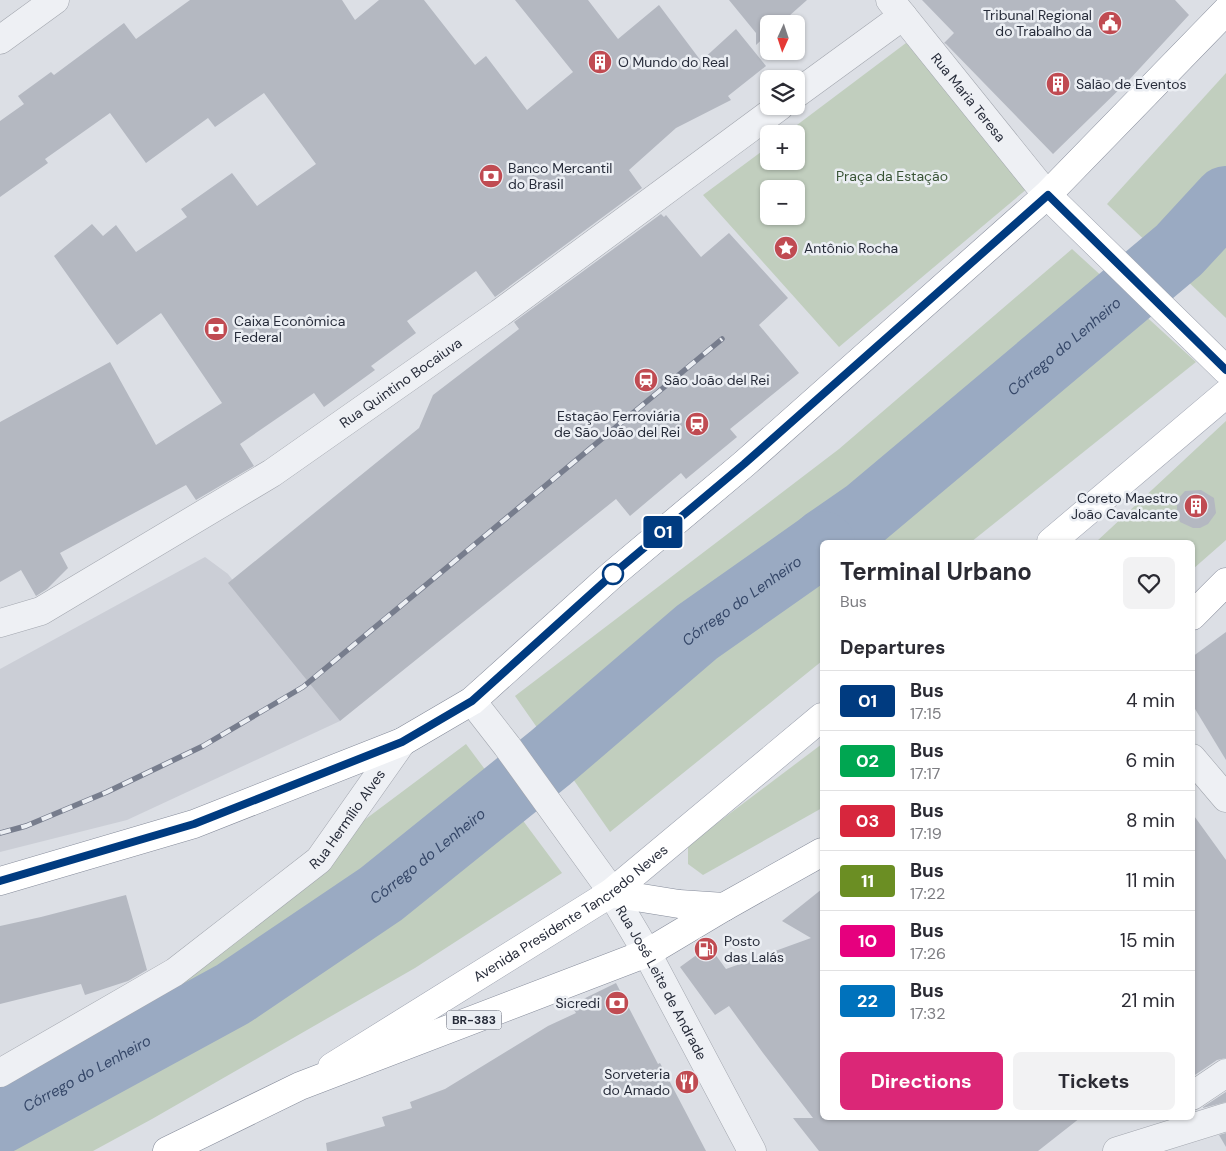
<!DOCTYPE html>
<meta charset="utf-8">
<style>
body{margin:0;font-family:"DM Sans",sans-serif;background:#f2f2f3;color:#2b2b33;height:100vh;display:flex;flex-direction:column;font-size:19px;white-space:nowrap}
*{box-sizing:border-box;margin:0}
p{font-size:16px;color:#7c7c81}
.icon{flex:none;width:28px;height:28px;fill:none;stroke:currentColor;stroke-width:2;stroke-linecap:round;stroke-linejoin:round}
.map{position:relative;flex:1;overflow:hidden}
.sheet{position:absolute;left:820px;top:540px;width:375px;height:580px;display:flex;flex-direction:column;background:#fff;border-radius:8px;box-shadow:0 1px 4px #0004}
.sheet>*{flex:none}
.badge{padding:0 10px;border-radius:4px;font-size:18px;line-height:32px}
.needle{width:32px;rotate:183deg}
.fabs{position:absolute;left:760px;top:15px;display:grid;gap:10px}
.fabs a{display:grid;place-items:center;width:45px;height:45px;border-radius:8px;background:#fff;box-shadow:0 1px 4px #0004;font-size:25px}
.map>.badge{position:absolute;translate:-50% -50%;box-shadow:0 0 0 2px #fff}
h2{padding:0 20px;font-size:19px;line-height:45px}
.round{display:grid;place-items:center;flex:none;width:52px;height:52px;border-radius:8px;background:#f2f2f3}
.head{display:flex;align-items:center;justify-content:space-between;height:85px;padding:0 20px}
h1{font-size:24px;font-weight:700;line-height:38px}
.cta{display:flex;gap:10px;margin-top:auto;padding:10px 20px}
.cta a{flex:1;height:58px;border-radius:8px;background:#db2777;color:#fff;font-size:20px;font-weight:700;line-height:58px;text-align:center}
.cta a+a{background:#f2f2f3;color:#2b2b33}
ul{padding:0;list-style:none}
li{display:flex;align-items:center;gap:15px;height:60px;padding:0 20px;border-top:1px solid #e1e1e2}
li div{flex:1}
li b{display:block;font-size:19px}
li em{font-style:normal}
li .badge{min-width:55px;font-weight:700;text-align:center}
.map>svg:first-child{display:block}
</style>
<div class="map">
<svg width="1226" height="1151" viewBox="0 0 1226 1151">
<rect width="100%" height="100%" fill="#dcdfe5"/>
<polygon fill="#cbced6" points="205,557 228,574 340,721 127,820 0,852 0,669"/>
<g fill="#c1cebe" fill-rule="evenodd">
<path d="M906 43 1028 188 839 347 703 195 769 146V161H796V134H785ZM769 189H796V216H769Z"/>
<polygon points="1226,73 1226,318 1107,204"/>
<polygon points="1072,249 1196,362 971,542 822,542 822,661 610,832 515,696 839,449"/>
<polygon points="1226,421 1226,540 1193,569 1192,542 1096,542"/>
<polygon points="466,744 562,873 415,968 152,1119 93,1151 0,1151 0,1082 355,827"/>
<polygon points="822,744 822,808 703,875 688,864 688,845"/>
</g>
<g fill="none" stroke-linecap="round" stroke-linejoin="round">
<g stroke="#9aaac2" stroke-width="66">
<path id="s1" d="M824 542 866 513 1179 250 1226 199"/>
<path id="s2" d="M0 1121 233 994 381 894 550 758 697 632 822 544"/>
</g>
</g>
<g fill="#b4b8c1">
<polygon points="190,0 342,0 355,20 379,0 424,0 475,65 486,56 527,110 573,72 515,0 588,0 618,39 659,5 701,61 736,29 766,66 728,96 731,100 676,128 629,170 642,188 495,297 476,271 407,321 416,333 371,366 375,370 324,407 314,393 240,444 254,466 196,500 186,485 60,553 68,568 47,589 36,596 21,570 0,582 0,422 110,362 156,445 222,403 161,313 117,345 54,256 92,224 103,236 116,225 136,252 187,217 181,209 232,173 257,206 316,164 264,93 215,127 208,118 146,163 110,113 45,159 48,163 0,197 0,121 24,104 18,96 51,72 54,75 124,23 136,39"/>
<polygon points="729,0 807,0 780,24 769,24 769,33 756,45 756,33"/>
<polygon points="922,0 1175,0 1189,15 1129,80 1053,154 946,44 944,43 954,33"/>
<polygon points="661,214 664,217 666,215 701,257 729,233 788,298 759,325 799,373 730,429 737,437 686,479 681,473 630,516 616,499 340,721 228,583 419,428 433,395 519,329 514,322"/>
<polygon points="1201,490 1214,498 1216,513 1208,524 1200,528 1193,528 1180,522 1177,513 1177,500 1185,491"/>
<polygon points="1226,632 1226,760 1192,704 1192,657"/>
<polygon points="1192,813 1226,860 1226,1058 1217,1060 1192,1077"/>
<polygon points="822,889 822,1118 1080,1118 1038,1151 819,1151 793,1118 813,1118 763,1053 729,1006 715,1015 680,967 709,946 726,969 811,938 782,921"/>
<polygon points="126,895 147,970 128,981 85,995 81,984 0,1004 0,926 41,917"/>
<polygon points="616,983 658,1064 660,1063 706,1151 327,1151 326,1143 385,1126 382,1117 412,1108 410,1102 445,1089 548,1026 576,1013 571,1005"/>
<polygon points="1226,1092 1226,1102 1203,1108 1203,1107"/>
<polygon points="1226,1133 1226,1147 1219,1135"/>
</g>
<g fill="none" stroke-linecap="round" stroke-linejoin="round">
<g stroke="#a2a6ae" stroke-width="29">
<g id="minor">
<path id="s3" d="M890 0 1047 195"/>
<polyline points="0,40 55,0"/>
<polyline points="796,94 903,16"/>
<path id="s4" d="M0 623 41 611 272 473 500 313 780 106"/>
<path id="s5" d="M472 701 507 746 605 882 647 953 752 1151"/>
<polyline points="1192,758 1226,798"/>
<path id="s6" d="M0 1073 175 972 319 860 402 742"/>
<polyline points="1192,1096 1226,1073"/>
<polyline points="1117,1151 1226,1117"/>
</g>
</g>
<g stroke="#9da2af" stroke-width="29">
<g id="major">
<polyline points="1047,195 1226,370"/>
<polyline points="1051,542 1226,394"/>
<path id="s7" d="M332 1067 611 893 822 717"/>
</g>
</g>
<g stroke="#858b9a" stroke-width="29">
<g id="highway">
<polyline points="1192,616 1226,582"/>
<polyline points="0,881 194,824 402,742 472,701 613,574 744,464 1047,195 1226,11"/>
<polyline points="611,893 679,904 724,907"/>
<polyline points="167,1151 300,1086 647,953 724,907 822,852"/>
</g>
</g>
<use href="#minor" stroke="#eef0f4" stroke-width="28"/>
<use href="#major" stroke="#fff" stroke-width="28"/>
<use href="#highway" stroke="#fff" stroke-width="28"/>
<g stroke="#777d8d" stroke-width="5.5">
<polyline id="rail" points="0,833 26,826 107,792 203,746 303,687 722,339"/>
</g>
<use href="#rail" stroke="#ebeef3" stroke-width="4" stroke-dasharray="11" stroke-linecap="butt"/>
</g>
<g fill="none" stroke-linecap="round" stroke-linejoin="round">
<g stroke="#fff" stroke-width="11">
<polyline id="line" points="0,881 194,824 402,742 472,701 613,574 744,464 1048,195 1226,370"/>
</g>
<use href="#line" stroke="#003b80" stroke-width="8"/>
</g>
<defs>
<g id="civic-disc" transform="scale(1.25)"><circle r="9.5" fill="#c04b52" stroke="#ebeef3"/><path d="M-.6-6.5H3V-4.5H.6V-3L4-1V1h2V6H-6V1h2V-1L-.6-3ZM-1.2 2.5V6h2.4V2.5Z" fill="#fff"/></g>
<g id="building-disc" transform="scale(1.25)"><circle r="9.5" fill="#c04b52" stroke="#ebeef3"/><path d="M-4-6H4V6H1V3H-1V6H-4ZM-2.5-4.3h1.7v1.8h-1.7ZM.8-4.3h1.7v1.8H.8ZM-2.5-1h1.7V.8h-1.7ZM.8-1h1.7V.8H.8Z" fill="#fff"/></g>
<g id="bank-disc" transform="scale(1.25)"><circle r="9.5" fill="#c04b52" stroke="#ebeef3"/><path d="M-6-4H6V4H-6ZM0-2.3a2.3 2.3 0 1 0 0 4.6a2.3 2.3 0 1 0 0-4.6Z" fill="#fff"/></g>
<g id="sight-disc" transform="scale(1.25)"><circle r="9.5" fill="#c04b52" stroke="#ebeef3"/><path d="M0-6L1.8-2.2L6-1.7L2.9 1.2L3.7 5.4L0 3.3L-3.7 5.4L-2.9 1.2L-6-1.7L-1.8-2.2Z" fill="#fff"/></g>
<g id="station-disc" transform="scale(1.25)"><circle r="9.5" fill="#c04b52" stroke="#ebeef3"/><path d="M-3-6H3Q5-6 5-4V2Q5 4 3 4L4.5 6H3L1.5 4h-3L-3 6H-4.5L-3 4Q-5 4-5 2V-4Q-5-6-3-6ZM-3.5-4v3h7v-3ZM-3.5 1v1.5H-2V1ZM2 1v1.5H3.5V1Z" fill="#fff"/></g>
<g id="fuel-disc" transform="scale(1.25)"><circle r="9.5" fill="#c04b52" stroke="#ebeef3"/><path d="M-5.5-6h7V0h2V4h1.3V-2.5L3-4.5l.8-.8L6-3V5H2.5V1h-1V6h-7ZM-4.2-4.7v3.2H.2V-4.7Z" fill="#fff"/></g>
<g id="restaurant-disc" transform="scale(1.25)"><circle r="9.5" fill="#c04b52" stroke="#ebeef3"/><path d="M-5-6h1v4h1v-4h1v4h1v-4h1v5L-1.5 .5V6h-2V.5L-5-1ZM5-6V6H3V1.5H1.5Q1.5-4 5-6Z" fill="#fff"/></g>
</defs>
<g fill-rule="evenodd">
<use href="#civic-disc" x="1110" y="23"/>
<use href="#building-disc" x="600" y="62"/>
<use href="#building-disc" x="1058" y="84"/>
<use href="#bank-disc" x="491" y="176"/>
<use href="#sight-disc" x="786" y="248"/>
<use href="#bank-disc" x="216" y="329"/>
<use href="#station-disc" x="646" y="380"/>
<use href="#station-disc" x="697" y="424"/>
<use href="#building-disc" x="1196" y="506"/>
<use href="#fuel-disc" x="706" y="949"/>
<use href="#bank-disc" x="617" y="1003"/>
<use href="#restaurant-disc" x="687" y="1082"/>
</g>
<circle fill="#fff" stroke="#003b80" stroke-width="2.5" cx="613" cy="574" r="10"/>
<g text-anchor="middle" stroke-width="5" stroke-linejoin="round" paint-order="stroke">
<rect fill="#ebeef3" stroke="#626672" stroke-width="1" x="446.5" y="1010.5" width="55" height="19" rx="4"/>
<g font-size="12" font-weight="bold" fill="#272c3a">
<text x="474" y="1024">BR-383</text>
</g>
<g font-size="14" fill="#272c3a" stroke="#ebeef3" text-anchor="start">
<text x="1092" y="20" text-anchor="end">Tribunal Regional<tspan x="1092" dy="16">do Trabalho da</tspan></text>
<text x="618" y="67">O Mundo do Real</text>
<text x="1076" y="89">Salão de Eventos</text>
<text x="508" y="173">Banco Mercantil<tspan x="508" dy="16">do Brasil</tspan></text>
<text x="804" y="253">Antônio Rocha</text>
<text x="234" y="326">Caixa Econômica<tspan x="234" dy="16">Federal</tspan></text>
<text x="664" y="385">São João del Rei</text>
<text x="680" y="421" text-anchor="end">Estação Ferroviária<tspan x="680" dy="16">de São João del Rei</tspan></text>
<text x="1178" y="503" text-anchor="end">Coreto Maestro<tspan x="1178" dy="16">João Cavalcante</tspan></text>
<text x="724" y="946">Posto<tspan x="724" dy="16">das Lalás</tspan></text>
<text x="600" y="1008" text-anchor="end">Sicredi</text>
<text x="670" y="1079" text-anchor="end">Sorveteria<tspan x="670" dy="16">do Amado</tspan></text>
</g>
<g font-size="14" fill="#272c3a" stroke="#ebeef3">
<text dy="5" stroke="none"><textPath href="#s3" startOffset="125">Rua Maria Teresa</textPath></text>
<text dy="5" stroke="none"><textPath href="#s4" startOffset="469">Rua Quintino Bocaiuva</textPath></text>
<text dy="5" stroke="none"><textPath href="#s6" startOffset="434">Rua Hermílio Alves</textPath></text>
<text dy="5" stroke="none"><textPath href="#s7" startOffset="284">Avenida Presidente Tancredo Neves</textPath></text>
<text dy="5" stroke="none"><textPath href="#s5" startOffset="340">Rua José Leite de Andrade</textPath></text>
</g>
<g font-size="14" fill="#395436" stroke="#ebeef3">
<text x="892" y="181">Praça da Estação</text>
</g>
<g font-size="15" font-style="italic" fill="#364869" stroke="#ebeef3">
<text dy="5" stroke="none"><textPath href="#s1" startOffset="310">Córrego do Lenheiro</textPath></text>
<text dy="5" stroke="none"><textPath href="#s2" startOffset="909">Córrego do Lenheiro</textPath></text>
<text dy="5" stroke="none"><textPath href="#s2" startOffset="504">Córrego do Lenheiro</textPath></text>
<text dy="5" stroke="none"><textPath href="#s2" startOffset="99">Córrego do Lenheiro</textPath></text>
</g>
</g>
</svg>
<div class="fabs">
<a><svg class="needle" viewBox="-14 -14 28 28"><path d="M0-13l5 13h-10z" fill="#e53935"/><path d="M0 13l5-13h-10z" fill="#7c7c81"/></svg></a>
<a><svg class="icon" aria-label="layers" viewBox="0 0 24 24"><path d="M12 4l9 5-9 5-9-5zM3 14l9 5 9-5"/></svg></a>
<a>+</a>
<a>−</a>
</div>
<b class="badge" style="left:663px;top:532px;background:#003b80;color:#fff">01</b>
<section class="sheet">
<div class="head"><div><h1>Terminal Urbano</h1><p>Bus</p></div><a class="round"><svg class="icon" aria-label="heart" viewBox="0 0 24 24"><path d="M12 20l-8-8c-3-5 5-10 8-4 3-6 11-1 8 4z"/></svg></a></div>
<h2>Departures</h2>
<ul>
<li><span class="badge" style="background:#003b80;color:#fff">01</span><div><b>Bus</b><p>17:15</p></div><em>4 min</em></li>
<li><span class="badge" style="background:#00a651;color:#fff">02</span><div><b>Bus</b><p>17:17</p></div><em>6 min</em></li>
<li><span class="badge" style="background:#d7263d;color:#fff">03</span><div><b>Bus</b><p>17:19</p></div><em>8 min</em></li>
<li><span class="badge" style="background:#6b8e23;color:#fff">11</span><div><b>Bus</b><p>17:22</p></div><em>11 min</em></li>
<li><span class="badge" style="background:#e6007e;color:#fff">10</span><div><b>Bus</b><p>17:26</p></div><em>15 min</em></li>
<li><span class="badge" style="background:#0072bc;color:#fff">22</span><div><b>Bus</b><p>17:32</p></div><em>21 min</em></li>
</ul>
<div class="cta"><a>Directions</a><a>Tickets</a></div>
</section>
</div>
